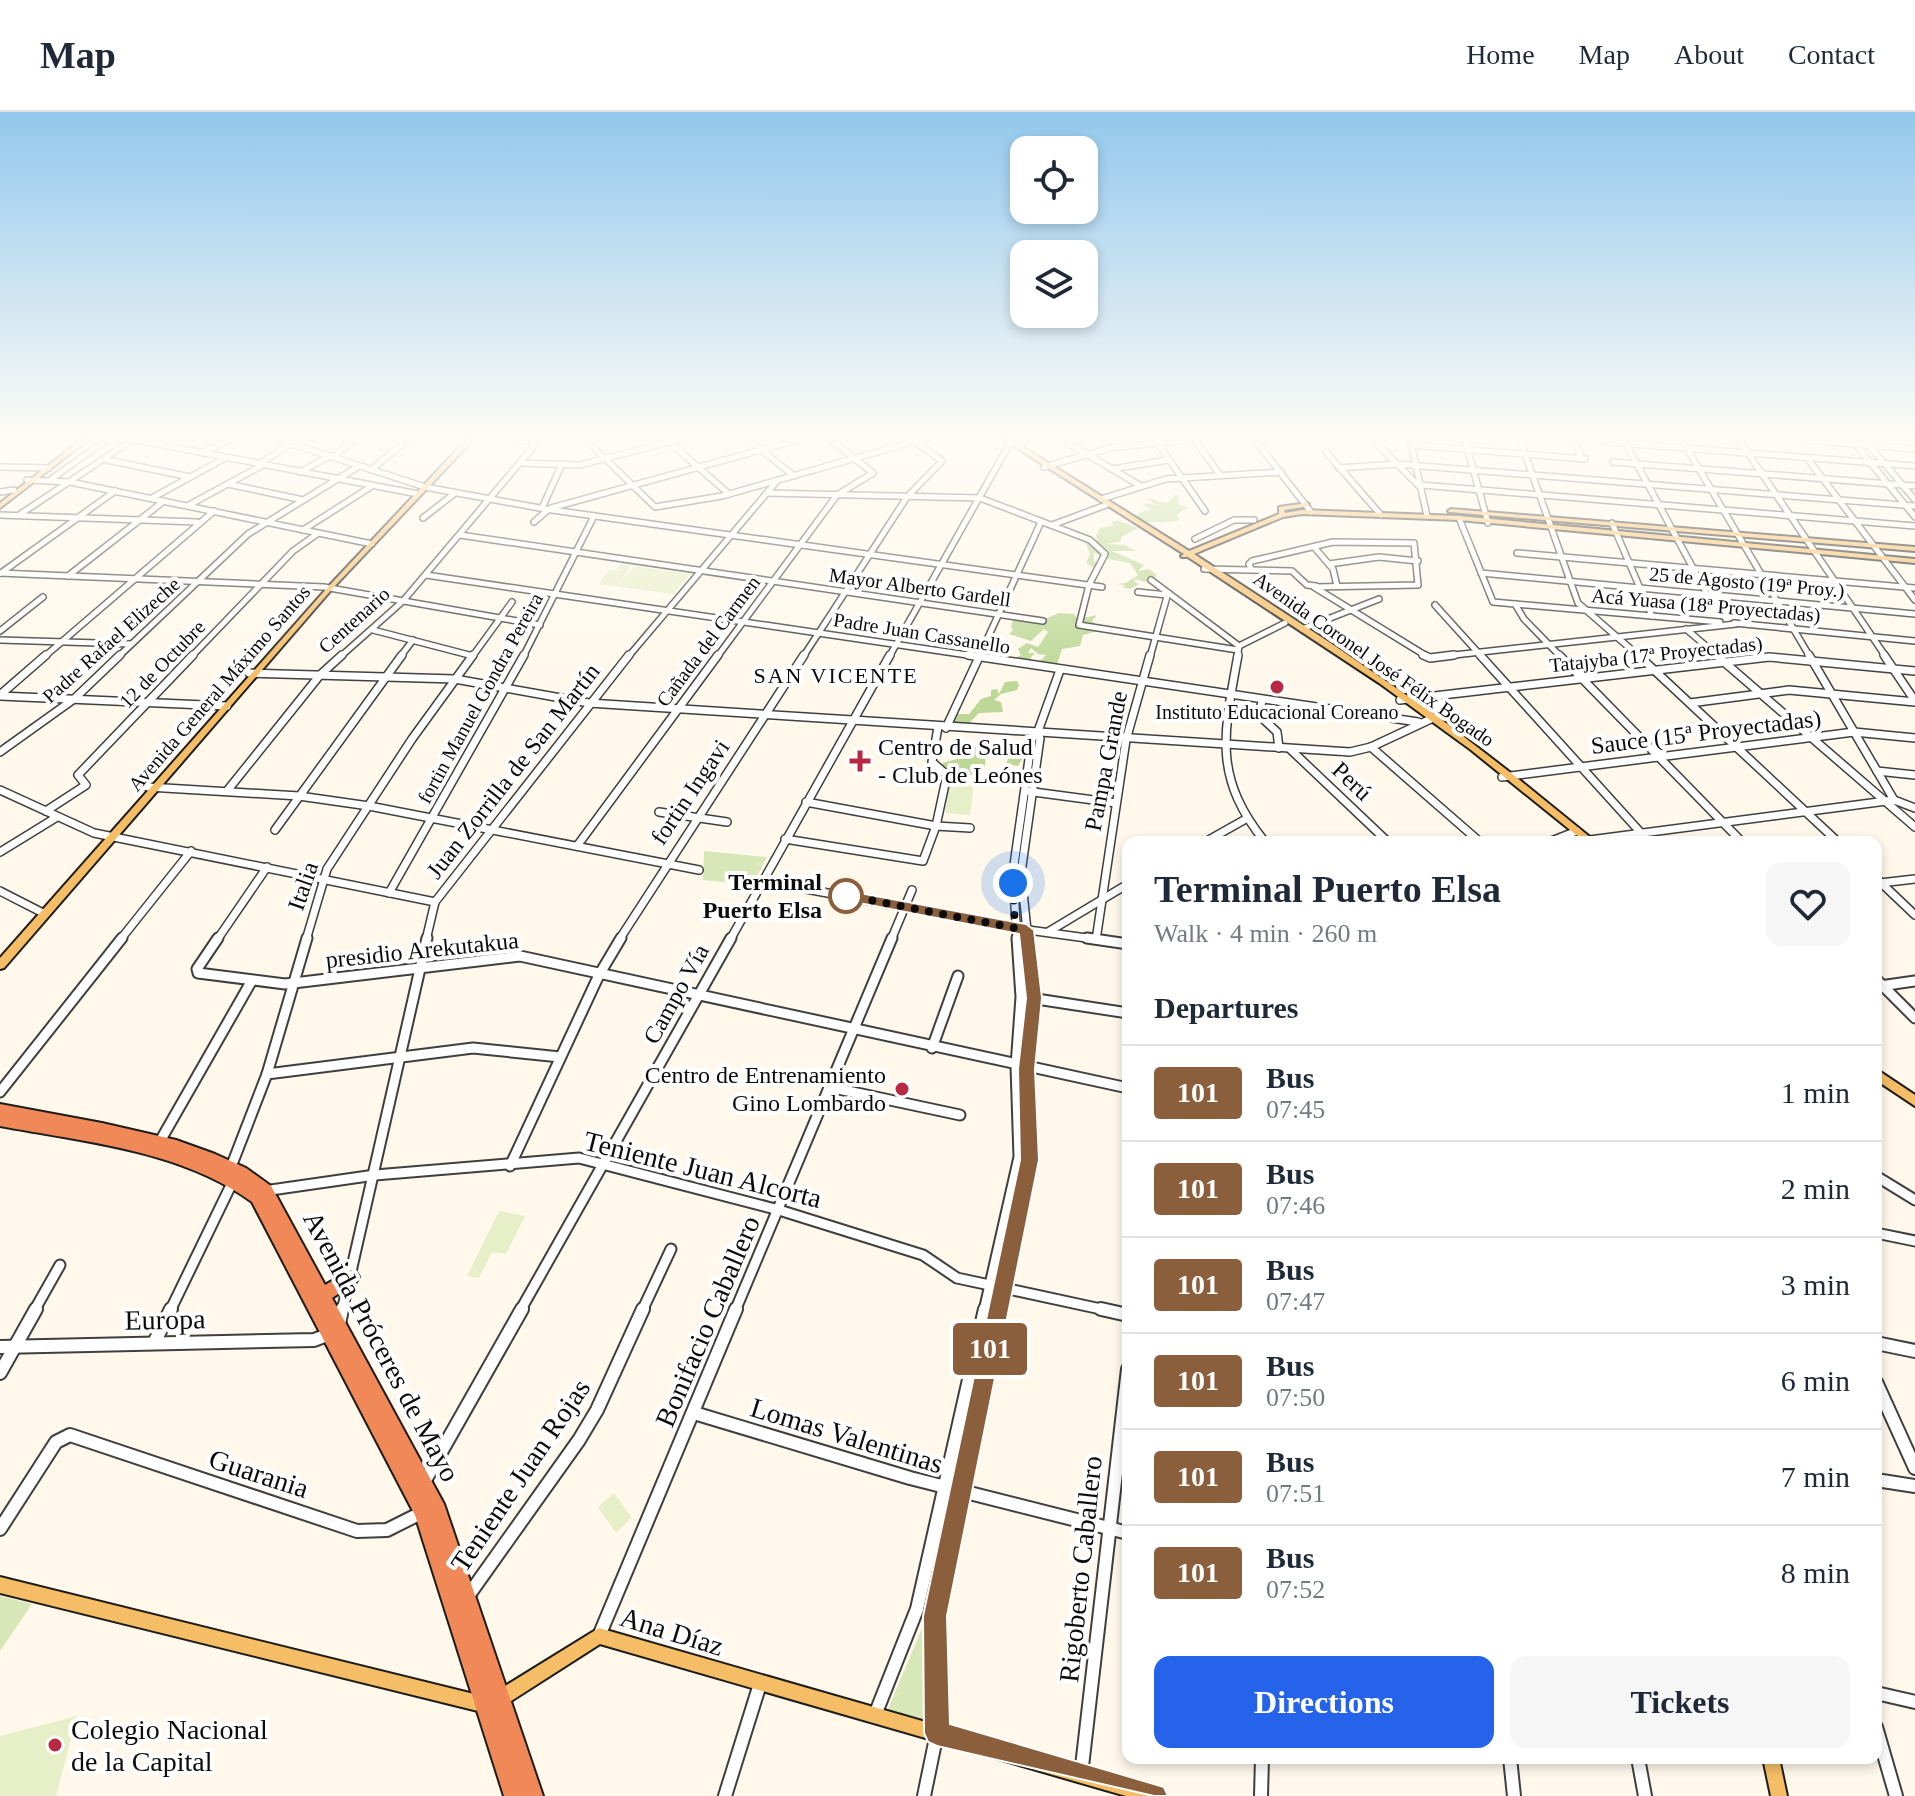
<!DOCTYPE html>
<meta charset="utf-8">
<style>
body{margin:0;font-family:Georgia,serif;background:#f6f6f7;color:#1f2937;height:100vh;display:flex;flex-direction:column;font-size:30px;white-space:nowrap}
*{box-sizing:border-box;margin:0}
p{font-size:26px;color:#747a83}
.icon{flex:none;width:44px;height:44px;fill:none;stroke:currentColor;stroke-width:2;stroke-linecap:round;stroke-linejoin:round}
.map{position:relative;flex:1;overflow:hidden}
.side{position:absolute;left:1122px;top:724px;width:760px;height:928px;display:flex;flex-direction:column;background:#fff;border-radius:16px;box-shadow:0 4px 12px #0003}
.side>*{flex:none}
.badge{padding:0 16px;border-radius:6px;font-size:28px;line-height:52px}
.buttons{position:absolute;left:1010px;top:24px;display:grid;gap:16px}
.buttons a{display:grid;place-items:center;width:88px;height:88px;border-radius:16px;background:#fff;box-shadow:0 4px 12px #0003;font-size:40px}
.you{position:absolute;width:40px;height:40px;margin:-20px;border:6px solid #fff;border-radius:50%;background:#1a73e8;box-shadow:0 0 0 12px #1a73e833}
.map>.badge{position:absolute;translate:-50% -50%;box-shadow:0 0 0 4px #fff}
h2{padding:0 32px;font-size:30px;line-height:72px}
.round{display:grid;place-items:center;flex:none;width:84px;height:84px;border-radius:16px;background:#f6f6f7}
.head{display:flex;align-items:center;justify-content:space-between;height:136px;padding:0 32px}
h1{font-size:38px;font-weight:700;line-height:60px}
.action{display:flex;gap:16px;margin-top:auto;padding:16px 32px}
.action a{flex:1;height:92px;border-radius:16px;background:#2563eb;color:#fff;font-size:32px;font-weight:700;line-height:92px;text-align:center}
.action a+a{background:#f6f6f7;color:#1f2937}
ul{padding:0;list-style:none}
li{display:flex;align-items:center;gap:24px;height:96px;padding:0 32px;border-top:2px solid #e0e1e3}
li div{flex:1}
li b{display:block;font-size:30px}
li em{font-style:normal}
li .badge{min-width:88px;font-weight:700;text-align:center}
header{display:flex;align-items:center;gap:48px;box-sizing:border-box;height:112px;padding:0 40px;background:#fff;border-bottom:2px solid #e0e1e3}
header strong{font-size:38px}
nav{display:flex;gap:44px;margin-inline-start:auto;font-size:28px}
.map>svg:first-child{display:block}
</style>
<header>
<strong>Map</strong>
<nav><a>Home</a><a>Map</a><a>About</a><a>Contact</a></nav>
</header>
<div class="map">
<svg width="1915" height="1684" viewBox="0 0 1915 1684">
<rect width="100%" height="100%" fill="#fff8eb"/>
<g fill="#d7e7b7">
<polygon points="704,739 767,745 752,773 703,768"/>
<polygon points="0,1484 32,1492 0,1539"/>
<polygon points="923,1514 927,1516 932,1610 889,1598 889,1595"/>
</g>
<g fill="#bdd896">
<path d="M1175 383H1179L1178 392 1188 396 1176 403 1180 408C1167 411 1154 409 1142 411L1141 407 1135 406 1141 400 1150 398 1151 396 1144 394 1145 391 1156 393 1145 385 1167 391Z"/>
<polygon points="1117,408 1138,416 1121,425 1121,429 1108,432 1125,433 1136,439 1112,439 1144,453 1138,459 1149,457 1157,463 1149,471 1135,467 1134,469 1139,472 1130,477 1123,475 1125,473 1115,472 1126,471 1138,463 1130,451 1103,446 1094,440 1094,449 1101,451 1094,456 1086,451 1090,442 1085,429 1097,428 1096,424 1100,416 1115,413 1111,411"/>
<polygon points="1059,501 1074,502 1078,507 1097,503 1092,509 1099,514 1098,519 1083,523 1080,534 1062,537 1057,552 1039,550 1046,543 1038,542 1031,536 1028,541 1035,541 1031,545 1031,551 1012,553 1012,548 1021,543 1018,537 1027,531 1038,535 1048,520 1044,517 1031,529 1009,522 1013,518 1011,514 1014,506 1045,507"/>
<polygon points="1005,570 1017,569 1019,573 1017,578 1001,582 994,588 1001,590 1003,600 979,601 970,610 972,615 949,612 956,602 969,602 981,587 991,584 991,578 997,577 999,582"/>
<polygon points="955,634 975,634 978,641 982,640 977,637 982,634 1004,637 1012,645 1025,642 1018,654 1006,652 1008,647 986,646 984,658 964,666 946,658 931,664 930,654 940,655 943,651 960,646 950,639"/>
</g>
<g fill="#e7efc8">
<polygon points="622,451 632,452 619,471 635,454 690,462 673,482 599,472 609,458 623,459 616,457"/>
<polygon points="949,670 974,672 970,703 945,701"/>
<polygon points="499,1099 525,1104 506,1142 492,1140 479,1166 467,1164"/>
<polygon points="614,1381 632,1406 616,1421 598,1395"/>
<polygon points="77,1604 56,1684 0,1684 0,1624"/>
</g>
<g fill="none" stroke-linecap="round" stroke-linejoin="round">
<g stroke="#3f3f3f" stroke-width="8">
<g id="minor-far3">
<polyline points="137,328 418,382"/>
<polyline points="280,328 425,375 545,397 1102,475"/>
<polyline points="520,328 538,330"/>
<polyline points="586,328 655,395 722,384 916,329"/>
<polyline points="749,328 794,364"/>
<polyline points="1063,328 1139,373"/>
<polyline points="1195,328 1220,363"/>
<polyline points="1255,328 1311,400"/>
<polyline points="1465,328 1488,411"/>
<polyline points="1520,328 1578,491 1640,545"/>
<polyline points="1574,328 1582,347"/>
<polyline points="1682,328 1810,545"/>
<polyline points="1739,328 1886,545"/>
<polyline points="1805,328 1915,337"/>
<polyline points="668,329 729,382"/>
<polyline points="1156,329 1205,399"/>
<polyline points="1606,330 1915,354"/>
<polyline points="1376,331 1421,376"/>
<polyline points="1411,331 1427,404"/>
<polyline points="1867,331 1915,388"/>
<polyline points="1626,332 1707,482"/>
<polyline points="1855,332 1915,405"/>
<polyline points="1411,333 1585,347"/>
<polyline points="1326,340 1381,403"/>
<polyline points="203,341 230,328"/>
<polyline points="333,345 354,328"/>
<polyline points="1807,346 1915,488"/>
<polyline points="107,348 190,365"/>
<polyline points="1613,350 1915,374"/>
<polyline points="520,351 580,353 676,328"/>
<polyline points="259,352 291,331"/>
<polyline points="0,355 49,356"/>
<polyline points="1044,355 1110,336 1187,328"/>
<polyline points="1339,356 1397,352 1915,394"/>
<polyline points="1112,357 1168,348"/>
<polyline points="371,358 407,328"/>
<polyline points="300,360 330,344"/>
<polyline points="27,368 70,370 372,432"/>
<polyline points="50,368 106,328"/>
<polyline points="228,372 303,388"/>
<polyline points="1421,373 1915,414"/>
<polyline points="0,380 14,378"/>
<polyline points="767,381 980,386 1090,428 1105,442 1089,473 1079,513 1238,538"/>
<polyline points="152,386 225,346"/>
<polyline points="1101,387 1166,367 1281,360"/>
<polyline points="189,393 261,354"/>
<polyline points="542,396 562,352"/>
<polyline points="551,396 797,328"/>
<polyline points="0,403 197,410"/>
<polyline points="19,403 132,328"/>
<polyline points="423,406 455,381"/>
<polyline points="1459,406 1493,490 1720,510"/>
<polyline points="534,410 549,397"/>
<polyline points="1612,411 1652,504"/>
<polyline points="1052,413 1106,393"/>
<polyline points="303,418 372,374"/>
<polyline points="460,423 1043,509"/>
<polyline points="1195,427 1234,408 1254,408"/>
<polyline points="1314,435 1333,457 1337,474"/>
<polyline points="1517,441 1915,476"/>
<polyline points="1329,452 1379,445 1418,449"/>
<polyline points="1204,457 1292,459 1307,473 1316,474"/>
<polyline points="1251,457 1249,452 1252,449 1333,430 1414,431 1418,473 1314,475 1428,545"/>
<polyline points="0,461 324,475 540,513"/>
<polyline points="1,461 115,379"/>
<polyline points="1481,461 1915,502"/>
<polyline points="426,463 981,545"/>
<polyline points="68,464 164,389"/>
<polyline points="1151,468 1239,534"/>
<polyline points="1138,480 1167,483"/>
<polyline points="1515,492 1524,507 1561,545"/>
<polyline points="1435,493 1482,545"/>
<polyline points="1734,511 1915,529"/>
<polyline points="1302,517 1379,487"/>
<polyline points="1686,517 1719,545"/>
<polyline points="373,518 473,544"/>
<polyline points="0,519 43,485"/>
<polyline points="0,528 131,532"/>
<polyline points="1239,534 1285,511"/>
<polyline points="44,545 214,399"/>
<polyline points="118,545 248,422 359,354"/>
<polyline points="191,545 293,439 317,422"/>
<polyline points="340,545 403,489 539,328"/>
<polyline points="400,545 413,528"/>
<polyline points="472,545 512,490"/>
<polyline points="523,545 594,404"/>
<polyline points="628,545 777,369"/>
<polyline points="717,545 837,383 873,361 831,328"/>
<polyline points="803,545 907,385 942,349 913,328"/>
<polyline points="889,545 1010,331"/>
<polyline points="979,545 1041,410"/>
<polyline points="1150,545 1168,481"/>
<polyline points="1237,545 1239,535"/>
<polyline points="1436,545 1736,512"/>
<polyline points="1766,545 1772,545"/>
</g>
</g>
<g stroke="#3f3f3f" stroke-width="10">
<g id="minor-far2">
<polyline points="968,543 1418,610"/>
<path d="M1238 543C1224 621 1212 664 1265 730"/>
<polyline points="1423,543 1430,546 1454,543"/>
<polyline points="1480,543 1641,721"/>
<polyline points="1559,543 1742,730"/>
<polyline points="1638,543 1838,730"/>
<polyline points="1716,543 1915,715"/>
<polyline points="1809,543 1894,688"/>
<polyline points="1884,543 1915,589"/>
<polyline points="249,561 455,567 589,591 1350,640 1371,635 1433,606"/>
<polyline points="0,583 46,543"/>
<polyline points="0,584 227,594"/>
<polyline points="1400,588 1769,545 1915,559"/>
<polyline points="1262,589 1259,603 1277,620 1279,636"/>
<polyline points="1690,591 1789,578 1915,590"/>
<polyline points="946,616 980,543"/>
<polyline points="1371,635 1480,730"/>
<polyline points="1290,637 1388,730"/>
<polyline points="0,640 74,587 120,543"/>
<polyline points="1877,659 1915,663"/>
<polyline points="1502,665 1854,620 1915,626"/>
<polyline points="148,675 299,684 369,694 699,758"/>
<polyline points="0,678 94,721 435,790"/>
<polyline points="227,679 320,563 342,543"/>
<polyline points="1026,679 1116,691"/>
<polyline points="806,690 936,714 970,716"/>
<polyline points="46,699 86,673 78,663 193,543"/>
<polyline points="659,700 727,710"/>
<polyline points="275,718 402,543"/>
<polyline points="785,727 923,749 936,714 947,663 932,650 938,615"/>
<polyline points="1582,729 1894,688 1915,696"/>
<polyline points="1205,730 1244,708"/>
<polyline points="1549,730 1577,719"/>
<polyline points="577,734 718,543"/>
<polyline points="0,740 57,705"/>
<polyline points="1876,766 1915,803"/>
<polyline points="763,769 1021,817 1101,828"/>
<polyline points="1880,771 1915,767"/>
<polyline points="0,779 45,802"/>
<polyline points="389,781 524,543"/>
<polyline points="1048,820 1128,772"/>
<polyline points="120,828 191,739"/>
<polyline points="217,828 267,755"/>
<polyline points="306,828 327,757 412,627 473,543"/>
<polyline points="426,828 435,790 629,543"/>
<polyline points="619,828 804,543"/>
<polyline points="730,828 890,543"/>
<polyline points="891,828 912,778"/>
<polyline points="1017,828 1013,760 1032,626 1037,622 1060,558"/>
<polyline points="1028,828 1021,761 1040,626 1037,622"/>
<polyline points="1096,828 1126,628 1150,543"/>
</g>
</g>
<g stroke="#3f3f3f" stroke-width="13">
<g id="minor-far1">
<polyline points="218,826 197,857 198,861 285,872 520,844 1128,976"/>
<polyline points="1087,826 1128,832"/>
<polyline points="1876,867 1915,906"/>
<polyline points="1880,874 1915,869"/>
<polyline points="1030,886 1128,901"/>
<polyline points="932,936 958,864"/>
<polyline points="267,962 473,936 560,945"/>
<polyline points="829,975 960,1003"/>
<polyline points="0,980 122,826"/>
<polyline points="159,1031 251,870"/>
<polyline points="510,1054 599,863 621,826"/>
<polyline points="1876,1064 1915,1088"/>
<polyline points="264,1079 375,1063 579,1046 779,1098 923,1143 957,1166 1110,1199"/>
<polyline points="1876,1121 1915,1129"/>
<polyline points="34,1199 60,1153"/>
<polyline points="170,1199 233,1069 231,1055 267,962 307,826"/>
<polyline points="342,1199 427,826"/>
<polyline points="520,1199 731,826"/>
<polyline points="642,1199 671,1137"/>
<polyline points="735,1199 892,826"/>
<polyline points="984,1199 1019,1045 1016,954 1021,885 1017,826"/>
<polyline points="998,1199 1029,1048 1027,957 1034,886 1028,826"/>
</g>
</g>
<g stroke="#3f3f3f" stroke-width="16">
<g id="minor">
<polyline points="1101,1197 1128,1203"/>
<polyline points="339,1212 342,1197"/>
<polyline points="154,1231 171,1197"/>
<polyline points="1876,1231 1915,1239"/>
<polyline points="0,1235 314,1228 330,1222"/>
<polyline points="0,1261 36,1197"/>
<polyline points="1876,1270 1915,1356"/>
<polyline points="694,1301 910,1366 1128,1421"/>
<polyline points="1876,1368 1915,1374"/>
<polyline points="424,1370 522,1197"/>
<polyline points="0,1417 56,1330 70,1323 357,1419 387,1418 425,1399"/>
<polyline points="468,1484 579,1328 597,1298 643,1197"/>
<polyline points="599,1524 736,1197"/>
<polyline points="1876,1581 1915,1590"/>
<polyline points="875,1603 917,1497 985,1197"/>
<polyline points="1876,1615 1896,1684"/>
<polyline points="1510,1646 1514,1684"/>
<polyline points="1638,1646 1645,1684"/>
<polyline points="1081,1663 1128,1257"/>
<polyline points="725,1684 760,1572"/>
<polyline points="924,1684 937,1621 935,1504 998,1197"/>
<polyline points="1261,1684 1262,1646"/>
</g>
</g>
<g stroke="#1d1d1d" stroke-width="4">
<g id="major">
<polygon points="81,328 88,328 0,396 0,391"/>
<polygon points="466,328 473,328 332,477 4,856 0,857 0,846 328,475"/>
<polygon points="1004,328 1012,328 1189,439 1279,402 1279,395 1307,391 1309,392 1309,394 1284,398 1285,401 1302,398 1459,404 1915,447 1915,451 1459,408 1302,402 1283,405 1194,442 1332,532 1437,604 1516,665 1596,730 1585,730 1471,638 1379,571 1188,445 1182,445 1181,444 1184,442"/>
<polygon points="1451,397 1915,435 1915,439 1449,400 1448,399"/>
<polygon points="1876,957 1915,983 1915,994 1876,968"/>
<polygon points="0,1465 478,1583 492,1582 599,1516 1155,1676 1161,1678 1163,1684 1126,1684 600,1532 500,1596 494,1598 478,1599 0,1481"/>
<polygon points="1763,1646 1779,1646 1787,1684 1771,1684"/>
</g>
</g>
<g stroke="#1d1d1d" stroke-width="4">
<path id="highway" d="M0 992 102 1011 176 1028 215 1042 246 1056 271 1074 325 1173 351 1158 356 1160 359 1165 356 1170 332 1186 444 1392 543 1684H504L415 1403 252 1090C181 1038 84 1030 0 1014Z"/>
</g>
<use href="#minor-far3" stroke="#fff" stroke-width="5"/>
<use href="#minor-far2" stroke="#fff" stroke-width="7"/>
<use href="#minor-far1" stroke="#fff" stroke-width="9"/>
<use href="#minor" stroke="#fff" stroke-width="12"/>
<use href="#major" fill="#f5bd65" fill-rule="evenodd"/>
<use href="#highway" fill="#f08857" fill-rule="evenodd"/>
</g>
<linearGradient id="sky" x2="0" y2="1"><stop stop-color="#92c8ed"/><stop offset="0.58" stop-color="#fffcf6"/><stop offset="1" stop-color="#fffcf6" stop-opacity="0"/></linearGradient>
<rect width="1915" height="564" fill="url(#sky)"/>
<polygon fill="#8b5e3c" stroke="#fff" stroke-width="2" points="838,777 1026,812 1034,818 1042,886 1035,957 1039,1048 947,1504 950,1612 1164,1675 1168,1684 1154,1684 937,1634 928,1630 924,1621 923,1504 1020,1048 1018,957 1026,886 1019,822 833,786 831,782"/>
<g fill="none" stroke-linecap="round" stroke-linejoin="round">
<polyline stroke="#0c0c0c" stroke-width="8" stroke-dasharray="0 14.4" points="846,784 838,782 1015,816 1013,771"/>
</g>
<g fill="#b82843" stroke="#fff" stroke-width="3">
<circle cx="1277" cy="575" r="8"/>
<path d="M856 637h8v8h8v8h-8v8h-8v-8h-8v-8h8z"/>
<circle cx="902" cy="977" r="8"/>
<circle cx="55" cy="1633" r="8"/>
</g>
<circle fill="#fff" stroke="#8b5e3c" stroke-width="4" cx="846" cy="784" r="16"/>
<g text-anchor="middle" stroke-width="8" stroke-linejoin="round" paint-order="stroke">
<g font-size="20" fill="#0c0c0c" stroke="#fff">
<text transform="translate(1747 470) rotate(5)" y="7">25 de Agosto (19ª Proy.)</text>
<text transform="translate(920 475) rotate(8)" y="7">Mayor Alberto Gardell</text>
<text transform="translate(1706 493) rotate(5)" y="7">Acá Yuasa (18ª Proyectadas)</text>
<text transform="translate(354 508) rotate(-42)" y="7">Centenario</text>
<text transform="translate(922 521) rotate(9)" y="7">Padre Juan Cassanello</text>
<text transform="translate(111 528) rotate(-42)" y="7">Padre Rafael Elizeche</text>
<text transform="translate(708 529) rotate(-53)" y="7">Cañada del Carmen</text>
<text transform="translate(1656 542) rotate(-6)" y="7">Tatajyba (17ª Proyectadas)</text>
<text transform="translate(1374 547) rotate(35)" y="7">Avenida Coronel José Félix Bogado</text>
<text transform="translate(162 552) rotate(-46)" y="7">12 de Octubre</text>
<text transform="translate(219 576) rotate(-49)" y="7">Avenida General Máximo Santos</text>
<text transform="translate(480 586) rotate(-61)" y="7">fortin Manuel Gondra Pereira</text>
</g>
<g font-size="20" fill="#0c0c0c" stroke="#fff">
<text x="1277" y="607">Instituto Educacional Coreano</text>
</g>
<g font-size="22" letter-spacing="2" fill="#0c0c0c" stroke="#fff">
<text x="836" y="571">SAN VICENTE</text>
</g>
<g font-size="24" fill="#0c0c0c" stroke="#fff">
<text transform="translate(1706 620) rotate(-7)" y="8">Sauce (15ª Proyectadas)</text>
<text transform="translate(1106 649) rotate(-79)" y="8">Pampa Grande</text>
<text transform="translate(513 659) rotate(-52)" y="8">Juan Zorrilla de San Martín</text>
<text transform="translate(1352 669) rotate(43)" y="8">Perú</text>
<text transform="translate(690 680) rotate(-56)" y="8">fortin Ingavi</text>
<text transform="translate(303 774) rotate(-71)" y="8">Italia</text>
<text transform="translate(422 838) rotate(-6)" y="8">presidio Arekutakua</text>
<text transform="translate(676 882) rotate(-61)" y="8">Campo Vía</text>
</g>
<g font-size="24" fill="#0c0c0c" stroke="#fff" text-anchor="start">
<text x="878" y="643">Centro de Salud<tspan x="878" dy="28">- Club de Leónes</tspan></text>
<text x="886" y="971" text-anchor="end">Centro de Entrenamiento<tspan x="886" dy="28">Gino Lombardo</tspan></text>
</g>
<g font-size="24" font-weight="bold" fill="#0c0c0c" stroke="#fff" text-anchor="end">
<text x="822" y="778">Terminal<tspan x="822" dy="28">Puerto Elsa</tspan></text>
</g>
<g font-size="28" fill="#0c0c0c" stroke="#fff">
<text transform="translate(703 1057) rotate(14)" y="10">Teniente Juan Alcorta</text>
<text transform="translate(165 1207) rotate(-1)" y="10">Europa</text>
<text transform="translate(707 1209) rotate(-67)" y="10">Bonifacio Caballero</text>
<text transform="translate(382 1234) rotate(62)" y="10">Avenida Próceres de Mayo</text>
<text transform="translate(847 1323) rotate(17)" y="10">Lomas Valentinas</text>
<text transform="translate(259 1361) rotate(18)" y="10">Guarania</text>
<text transform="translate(520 1363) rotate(-56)" y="10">Teniente Juan Rojas</text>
<text transform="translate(1080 1457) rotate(-84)" y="10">Rigoberto Caballero</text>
<text transform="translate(672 1519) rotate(17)" y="10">Ana Díaz</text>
</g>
<g font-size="28" fill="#0c0c0c" stroke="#fff" text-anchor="start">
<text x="71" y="1627">Colegio Nacional<tspan x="71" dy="32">de la Capital</tspan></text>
</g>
</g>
</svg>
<div class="buttons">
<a><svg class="icon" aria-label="locate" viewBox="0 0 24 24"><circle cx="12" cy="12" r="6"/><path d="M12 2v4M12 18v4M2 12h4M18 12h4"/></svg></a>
<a><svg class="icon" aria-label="layers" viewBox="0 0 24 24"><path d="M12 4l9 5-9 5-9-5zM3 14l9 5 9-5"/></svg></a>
</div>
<div class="you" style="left:1013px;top:771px"></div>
<b class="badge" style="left:990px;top:1237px;background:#8b5e3c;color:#fff">101</b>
<section class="side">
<div class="head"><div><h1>Terminal Puerto Elsa</h1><p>Walk · 4 min · 260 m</p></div><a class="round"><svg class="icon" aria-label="heart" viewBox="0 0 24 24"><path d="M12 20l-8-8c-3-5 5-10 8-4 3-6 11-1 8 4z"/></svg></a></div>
<h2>Departures</h2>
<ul>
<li><span class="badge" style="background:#8b5e3c;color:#fff">101</span><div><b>Bus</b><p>07:45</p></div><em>1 min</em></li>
<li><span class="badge" style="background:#8b5e3c;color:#fff">101</span><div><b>Bus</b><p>07:46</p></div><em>2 min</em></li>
<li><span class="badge" style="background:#8b5e3c;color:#fff">101</span><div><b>Bus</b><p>07:47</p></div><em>3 min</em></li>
<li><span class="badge" style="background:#8b5e3c;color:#fff">101</span><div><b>Bus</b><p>07:50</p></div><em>6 min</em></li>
<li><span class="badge" style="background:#8b5e3c;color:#fff">101</span><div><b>Bus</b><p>07:51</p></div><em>7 min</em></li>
<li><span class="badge" style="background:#8b5e3c;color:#fff">101</span><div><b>Bus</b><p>07:52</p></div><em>8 min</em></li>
</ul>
<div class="action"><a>Directions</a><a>Tickets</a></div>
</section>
</div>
